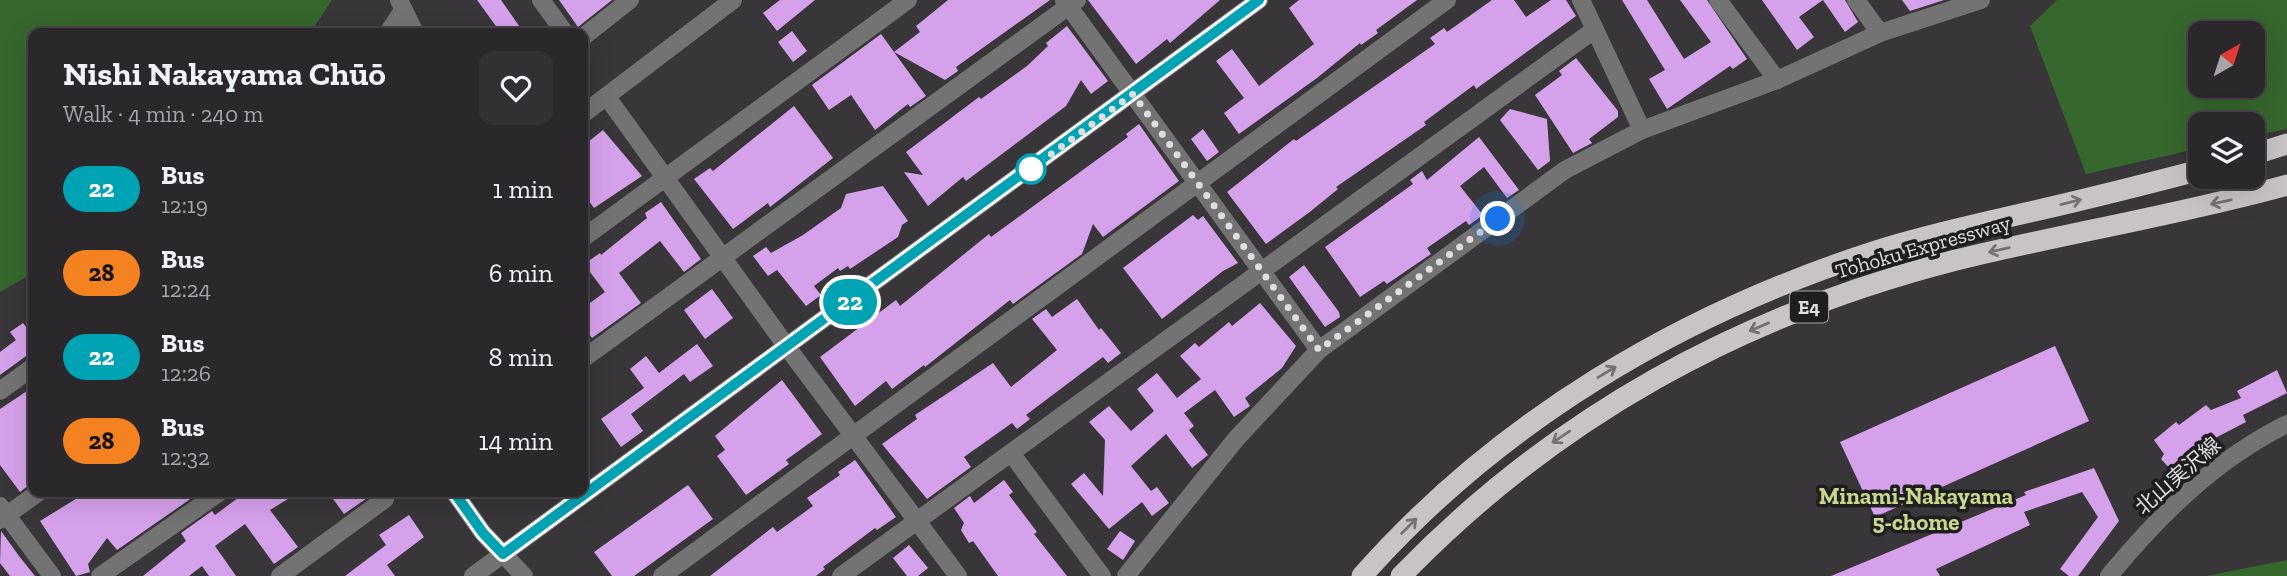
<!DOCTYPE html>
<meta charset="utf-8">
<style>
body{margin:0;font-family:"Zilla Slab","Noto Sans JP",serif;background:#323033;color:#f1f3f6;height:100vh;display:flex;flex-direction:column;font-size:26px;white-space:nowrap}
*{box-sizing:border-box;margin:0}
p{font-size:23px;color:#a5a6a9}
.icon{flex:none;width:38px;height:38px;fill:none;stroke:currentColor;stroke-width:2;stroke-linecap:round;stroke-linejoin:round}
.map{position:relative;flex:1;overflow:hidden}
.sheet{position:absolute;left:28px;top:28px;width:560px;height:469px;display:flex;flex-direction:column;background:#2a282b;border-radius:14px;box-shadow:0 7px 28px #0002,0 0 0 2px #464447}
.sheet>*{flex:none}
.badge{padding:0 14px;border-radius:23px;font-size:24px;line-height:46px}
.needle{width:46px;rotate:39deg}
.buttons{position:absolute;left:2188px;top:21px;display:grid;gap:14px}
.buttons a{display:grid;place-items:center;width:77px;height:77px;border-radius:14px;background:#2a282b;box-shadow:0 7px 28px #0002,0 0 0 2px #464447;font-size:35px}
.you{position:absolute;width:35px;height:35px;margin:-18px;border:5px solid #fff;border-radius:50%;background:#1a73e8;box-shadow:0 0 0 10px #1a73e833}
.map>.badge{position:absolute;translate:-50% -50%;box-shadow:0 0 0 4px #fff}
.round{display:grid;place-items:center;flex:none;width:74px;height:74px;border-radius:14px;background:#323033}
.headline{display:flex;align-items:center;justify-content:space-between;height:119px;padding:0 35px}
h1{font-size:33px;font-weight:700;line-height:52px}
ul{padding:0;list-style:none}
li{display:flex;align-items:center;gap:21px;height:84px;padding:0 35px}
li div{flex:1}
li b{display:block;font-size:26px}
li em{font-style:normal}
li .badge{min-width:77px;font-weight:700;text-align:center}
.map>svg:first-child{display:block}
</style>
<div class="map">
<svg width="2287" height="576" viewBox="0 0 2287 576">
<rect width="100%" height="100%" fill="#383639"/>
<g fill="#36672d" fill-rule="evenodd">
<polygon points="0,0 332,0 310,33 33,33 33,273 0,292"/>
<path d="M2057 0H2287V129L2252 136V124H2200V148L2086 174 2030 26ZM2200 33H2252V86H2200Z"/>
<polygon points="2287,560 2287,576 2206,576"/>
</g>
<g fill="#d6a1eb">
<polygon points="477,0 501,0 524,33 501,33"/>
<polygon points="559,0 612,0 578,27"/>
<polygon points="780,0 815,0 777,31 763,13"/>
<polygon points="948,0 1050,0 956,67 958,71 945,80 894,52 926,96 910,107 908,104 875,130 851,95 829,110 812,85 881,34 894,52 920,32 916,26"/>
<polygon points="1088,0 1220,0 1170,43 1167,39 1136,64"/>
<polygon points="1299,0 1417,0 1376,30 1378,33 1361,45 1360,43 1317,78 1239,134 1224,113 1244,98 1216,61 1232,49 1259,86 1314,44 1289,8"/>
<polygon points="1492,0 1514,0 1526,17 1551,0 1566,0 1576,16 1476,89 1474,85 1424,122 1426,125 1336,187 1338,189 1311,211 1266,244 1227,192 1294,139 1296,141 1435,44 1430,38 1444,28 1447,32"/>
<polygon points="1622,0 1647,0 1684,59 1711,42 1680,0 1707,0 1747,59 1733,69 1730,66 1667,109 1649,79 1665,70"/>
<polygon points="1762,0 1845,0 1858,22 1845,32 1823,0 1799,17 1814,37 1797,50"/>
<polygon points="1902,0 1944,0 1910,11"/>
<polygon points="1067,26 1108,81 1091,94 1081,80 1066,106 966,181 963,177 928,206 904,172 923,175 906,152 979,97 981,99 1027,66 1048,46 1046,43"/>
<polygon points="792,31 807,51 793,62 778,42"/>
<polygon points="1576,58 1618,111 1618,117 1589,139 1592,143 1573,153 1535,95 1562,75 1559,71"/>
<polygon points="794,106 833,158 770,207 768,203 733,229 694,179 710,168 713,171"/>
<polygon points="1510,109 1547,119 1550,161 1538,170 1500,120"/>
<polygon points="1139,124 1179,181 1103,237 1093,224 1082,254 1013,304 1010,300 925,367 924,365 892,389 886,381 855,406 820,357 896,300 900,306 989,234 991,237 1128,137 1126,134"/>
<polygon points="1203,129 1219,152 1207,161 1191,139"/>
<polygon points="603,130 642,176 594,208 583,193 583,146"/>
<polygon points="1479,137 1519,190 1507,198 1484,167 1460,186 1483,215 1469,225 1466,221 1427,248 1431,254 1387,284 1384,281 1360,297 1325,247 1413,184 1410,180 1422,171 1427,180"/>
<polygon points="883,186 908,221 902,225 898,237 850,269 848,266 840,271 838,268 814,286 821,295 806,306 777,270 768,276 753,256 766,247 771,253 803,235 841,208 846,194"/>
<polygon points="661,202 701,259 684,272 660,241 619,273 641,303 592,338 583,326 583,308 605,292 584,264 600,253 601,255 647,218 645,213"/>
<polygon points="1193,215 1198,220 1203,216 1238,263 1223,271 1162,319 1123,268"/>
<polygon points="1304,265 1339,312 1340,317 1325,327 1289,277"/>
<polygon points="712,289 733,318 705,339 684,310"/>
<polygon points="1077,299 1099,330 1101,328 1121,353 1108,363 1103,357 1026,415 1030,419 1017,429 1012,423 964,457 971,467 927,499 882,444 917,419 915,415 993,363 1011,387 1057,350 1032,319 1046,309 1052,317"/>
<polygon points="1260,303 1296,346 1282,368 1245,398 1250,406 1234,417 1215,390 1184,413 1194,426 1189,430 1208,455 1192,468 1166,434 1131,466 1151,491 1157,487 1169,503 1152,516 1142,502 1109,529 1071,484 1084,473 1103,496 1105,440 1089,422 1109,406 1131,431 1154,411 1137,389 1157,373 1177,398 1201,379 1180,356 1195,343 1199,347 1229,322 1232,326"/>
<polygon points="23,323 33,336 33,351 0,375 0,352 16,340 10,332"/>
<polygon points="697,344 713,366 690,382 684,374 631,414 643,431 621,447 601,419 644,388 630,369 646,356 659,373"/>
<polygon points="2055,346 2089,421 1875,517 1840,442"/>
<polygon points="2277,370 2287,393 2243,415 2246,422 2196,448 2201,455 2174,473 2161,459 2164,454 2154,440 2176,422 2179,425 2206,405 2211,410 2241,398 2237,391"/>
<polygon points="782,380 822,434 786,460 789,464 746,495 717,456 725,450 715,436"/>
<polygon points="27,391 33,401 33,482 20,492 0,465 0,409"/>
<polygon points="855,460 896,517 877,530 875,528 823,567 825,569 816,576 710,576 773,527 777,532 813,506 807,498 840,475 838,472"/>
<polygon points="2094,468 2119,521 2078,576 2069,576 2060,569 2098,517 2082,492 2024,512 2030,525 1936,569 1940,576 1831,576 2026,495 2024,492"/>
<polygon points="1004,480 1013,492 1009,495 1037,532 1034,534 1067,576 998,576 973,541 969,543 961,530 964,523 954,508 970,496 974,503"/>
<polygon points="688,485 713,519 634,576 612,576 594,552"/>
<polygon points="87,492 198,492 199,493 117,550 107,538 88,564 90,572 76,576 40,521"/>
<polygon points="246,492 299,492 270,510 298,547 274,564 245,524 215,546 236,576 209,576 202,566 189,576 143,576 186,541 181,533 212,511 215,515"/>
<polygon points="328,492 369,492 370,496 344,514"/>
<polygon points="409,515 424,537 387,565 395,576 345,576 386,545 379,535"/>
<polygon points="1,531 19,556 35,576 10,576 0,563"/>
<polygon points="1120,531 1135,541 1123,560 1107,549"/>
<polygon points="909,545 928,568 918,576 907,576 893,558"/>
</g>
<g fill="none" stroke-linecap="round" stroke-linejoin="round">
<g stroke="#747373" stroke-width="18">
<polyline points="399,0 415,33"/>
<polyline points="541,0 565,33"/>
<polyline points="1064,0 1319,350"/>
<polyline points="1581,0 1642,130"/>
<polyline points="1718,0 1777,80"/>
<polyline points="1856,0 1880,33"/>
<polyline points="388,33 403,10"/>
<polyline points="583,37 630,0"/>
<polyline points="607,97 787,347 958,576"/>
<polyline points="583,114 733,0"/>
<polyline points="583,238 908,0"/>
<polyline points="583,359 1077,0"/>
<polyline points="0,391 33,367"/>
<polyline points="1011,453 1102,576"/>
<polyline points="454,492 483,533 524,576"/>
<polyline points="0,506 52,576"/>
<polyline points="0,520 39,492"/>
<polyline points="100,576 220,492"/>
<polyline points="280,576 385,499 380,492"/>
<polyline points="473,576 1259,0"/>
<polyline points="662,576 1447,0"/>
<polyline points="841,576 1594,30"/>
<polyline points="1126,576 1236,439 1319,350 1565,170 1642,130 1777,80 1880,33 1981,0"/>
<path d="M2109 576C2159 515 2216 459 2287 424"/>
</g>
<g stroke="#c8c4c5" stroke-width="21">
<polyline points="2252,155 2287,144"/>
<path d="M1362 576C1499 421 1680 314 1876 251 1926 235 1978 224 2030 212 2087 199 2143 185 2200 170"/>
<path d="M1401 576C1556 416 1741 315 1956 260 2066 233 2178 215 2287 185"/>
</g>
</g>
<defs><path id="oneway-shaft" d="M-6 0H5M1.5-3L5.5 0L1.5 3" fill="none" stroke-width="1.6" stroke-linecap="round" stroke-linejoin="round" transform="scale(1.75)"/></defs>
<g stroke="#747172">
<use href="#oneway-shaft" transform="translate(2071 202) rotate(-14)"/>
<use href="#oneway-shaft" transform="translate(2221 202) rotate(168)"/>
<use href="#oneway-shaft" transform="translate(1999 250) rotate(167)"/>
<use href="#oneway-shaft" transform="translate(1759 327) rotate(157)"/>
<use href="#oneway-shaft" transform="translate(1607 372) rotate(-31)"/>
<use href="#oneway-shaft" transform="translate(1561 437) rotate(146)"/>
<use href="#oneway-shaft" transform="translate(1409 526) rotate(-45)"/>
</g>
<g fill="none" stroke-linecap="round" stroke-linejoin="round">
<g stroke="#fff" stroke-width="16">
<polyline id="line" points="454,492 483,533 503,554 1259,0"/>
</g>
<use href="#line" stroke="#00a3b4" stroke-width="10"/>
<polyline stroke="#dfdddf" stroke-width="7" stroke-dasharray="0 12.6" points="1031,169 1133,94 1319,350 1498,219"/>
</g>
<circle fill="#fff" stroke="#00a3b4" stroke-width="3.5" cx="1031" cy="169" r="14"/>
<g text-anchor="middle" stroke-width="7" stroke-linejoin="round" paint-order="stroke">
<rect fill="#1f1e1f" stroke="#a5a4a5" stroke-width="2" x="1790" y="291.5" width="38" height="31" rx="5"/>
<g font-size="19" font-weight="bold" fill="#dfdddf">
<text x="1809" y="314">E4</text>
</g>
<g font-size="21" fill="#dfdddf" stroke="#1f1e1f">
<text transform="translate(1923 247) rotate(-16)" y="7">Tohoku Expressway</text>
<text transform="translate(2178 476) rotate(-41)" y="7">北山実沢線</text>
</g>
<g font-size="23" font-weight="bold" fill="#c7d78b" stroke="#1f1e1f">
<text x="1916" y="504">Minami-Nakayama<tspan x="1916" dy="26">5-chome</tspan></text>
</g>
</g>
</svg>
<div class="buttons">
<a><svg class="needle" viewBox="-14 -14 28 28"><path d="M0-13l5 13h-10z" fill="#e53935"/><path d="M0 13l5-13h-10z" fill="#a5a6a9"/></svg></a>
<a><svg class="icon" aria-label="layers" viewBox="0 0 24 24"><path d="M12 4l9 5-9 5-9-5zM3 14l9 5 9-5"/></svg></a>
</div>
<div class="you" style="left:1498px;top:219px"></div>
<b class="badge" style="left:850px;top:302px;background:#00a3b4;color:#fff">22</b>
<section class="sheet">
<div class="headline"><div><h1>Nishi Nakayama Chūō</h1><p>Walk · 4 min · 240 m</p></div><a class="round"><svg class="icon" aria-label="heart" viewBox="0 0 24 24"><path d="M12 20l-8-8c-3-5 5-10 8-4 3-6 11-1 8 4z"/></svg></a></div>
<ul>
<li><span class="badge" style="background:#00a3b4;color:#fff">22</span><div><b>Bus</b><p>12:19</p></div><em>1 min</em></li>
<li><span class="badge" style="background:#f58220;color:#111">28</span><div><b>Bus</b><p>12:24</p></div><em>6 min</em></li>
<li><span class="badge" style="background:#00a3b4;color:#fff">22</span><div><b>Bus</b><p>12:26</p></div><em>8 min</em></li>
<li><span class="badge" style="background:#f58220;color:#111">28</span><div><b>Bus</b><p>12:32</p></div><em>14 min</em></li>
</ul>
</section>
</div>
